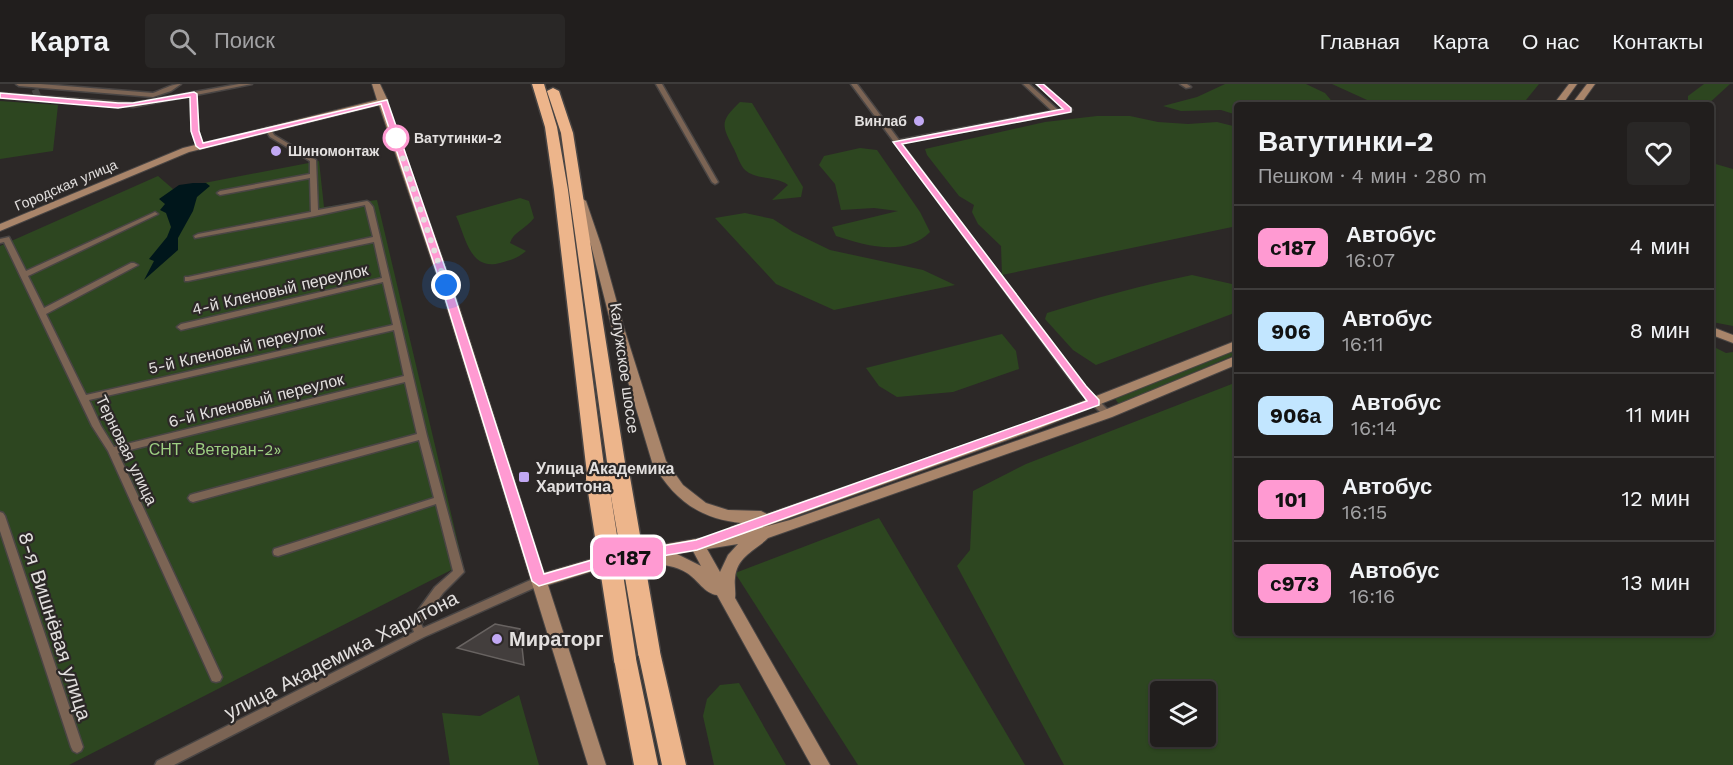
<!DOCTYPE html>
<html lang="ru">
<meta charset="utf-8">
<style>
body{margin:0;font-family:"Work Sans",sans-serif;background:#292726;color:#f1f3f6;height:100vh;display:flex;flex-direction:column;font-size:22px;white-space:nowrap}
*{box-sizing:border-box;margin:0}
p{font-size:20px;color:#a2a2a4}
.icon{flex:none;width:33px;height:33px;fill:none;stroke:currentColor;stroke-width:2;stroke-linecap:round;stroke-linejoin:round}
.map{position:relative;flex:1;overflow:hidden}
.drawer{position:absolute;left:1234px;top:18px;width:480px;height:534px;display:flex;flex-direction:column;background:#211e1d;border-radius:6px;box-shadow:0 2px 4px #0004,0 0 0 2px #3e3c3b}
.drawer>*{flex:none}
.badge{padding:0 12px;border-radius:9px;font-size:21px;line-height:39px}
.controls{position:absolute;left:1150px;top:597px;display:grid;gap:12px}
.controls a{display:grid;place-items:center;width:66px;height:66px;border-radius:6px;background:#211e1d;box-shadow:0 2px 4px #0004,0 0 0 2px #3e3c3b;font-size:30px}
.you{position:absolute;width:30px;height:30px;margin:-15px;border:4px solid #fff;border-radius:50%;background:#1a73e8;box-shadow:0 0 0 9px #1a73e833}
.map>.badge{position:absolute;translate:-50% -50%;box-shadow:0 0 0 3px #fff}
.round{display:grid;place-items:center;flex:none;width:63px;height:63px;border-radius:6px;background:#292726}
.summary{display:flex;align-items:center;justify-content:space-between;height:102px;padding:0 24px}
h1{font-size:28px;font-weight:700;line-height:45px}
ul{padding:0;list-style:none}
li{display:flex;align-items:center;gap:18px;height:84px;padding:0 24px;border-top:2px solid #3e3c3b}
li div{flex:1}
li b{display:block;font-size:22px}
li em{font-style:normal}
li .badge{min-width:66px;font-weight:700;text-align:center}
header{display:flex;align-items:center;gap:36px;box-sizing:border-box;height:84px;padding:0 30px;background:#211e1d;border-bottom:2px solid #3e3c3b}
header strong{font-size:28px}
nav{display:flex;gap:33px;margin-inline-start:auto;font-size:21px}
.search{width:420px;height:54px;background:#292726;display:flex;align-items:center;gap:15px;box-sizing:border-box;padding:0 21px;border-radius:6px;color:#a2a2a4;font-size:22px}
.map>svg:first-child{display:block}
</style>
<header>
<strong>Карта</strong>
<div class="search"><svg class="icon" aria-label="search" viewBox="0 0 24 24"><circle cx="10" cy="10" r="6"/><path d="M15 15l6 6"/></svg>Поиск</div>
<nav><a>Главная</a><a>Карта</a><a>О нас</a><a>Контакты</a></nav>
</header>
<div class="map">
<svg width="1733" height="681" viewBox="0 0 1733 681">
<rect width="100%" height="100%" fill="#2c2827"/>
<g fill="#2d4620" fill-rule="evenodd">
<polygon points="1225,0 1306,0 1325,9 1335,21 1238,21 1237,31 1221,26 1181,27 1163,22 1197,13"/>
<polygon points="1332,0 1539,0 1522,21 1378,21"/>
<polygon points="1704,0 1730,0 1707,21 1692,21 1688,16 1688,12"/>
<polygon points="0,17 58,21 53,67 0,75"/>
<path d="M740 18 752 19 803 103 801 113 772 116 788 101C776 92 756 96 745 86 740 81 737 71 734 65 721 41 720 37 740 18Z"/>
<polygon points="1097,32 1130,32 1158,38 1188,40 1217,38 1237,43 1237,142 1002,191 1001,162 978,140 972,128 974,121 959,112 927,71 925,65 1045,38"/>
<path d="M860 64 877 66 920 128 930 148C905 173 867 162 836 152L832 143 898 127 874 124 841 126 835 100 819 81 824 72Z"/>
<polygon points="319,77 324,123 377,116 463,480 69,681 0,681 0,162 158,92 173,105"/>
<polygon points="1712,79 1733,85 1733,242 1712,238"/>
<path d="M520 114 529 117 534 134C527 144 513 148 510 159L526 167C518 174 511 176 500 179 470 187 466 154 456 132Z"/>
<polygon points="745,129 773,135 793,148 830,166 923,186 955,201 834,226 776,200 715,134"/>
<path d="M1192 191 1232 200 1237 194V228L1096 281 1073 266 1045 235 1047 229C1095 214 1143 201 1192 191Z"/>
<polygon points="1002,250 1016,267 1019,285 953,308 897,313 879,302 866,284"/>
<path d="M1712 262 1726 269 1733 268V681H1064L957 482 970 466 973 407 1026 380 1237 298 1238 549H1712ZM1161 608H1206V652H1161Z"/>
<polygon points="1237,264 1237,270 1119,320 1115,315"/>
<polygon points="879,434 1025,681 858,681 735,489"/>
<polygon points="739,599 786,681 714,681 703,632 707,615 720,601"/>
<polygon points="519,611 539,681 450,681 442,629 480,632"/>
</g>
<polygon fill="#00161b" points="193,99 206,99 210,102 197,113 193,127 178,154 178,166 144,196 154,177 149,175 167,153 171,143 166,129 160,126 165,120 159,115 179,101"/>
<polygon fill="#433e3d" stroke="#686361" stroke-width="1.5" points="495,540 520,545 524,581 457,564"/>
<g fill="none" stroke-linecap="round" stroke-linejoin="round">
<polyline stroke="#474443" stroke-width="7" stroke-dasharray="7 3" stroke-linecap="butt" points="33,10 40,7"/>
<g stroke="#494544" stroke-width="3">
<g id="street">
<path d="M16 0H40L153 9C162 6 171 0 181 0L171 7 153 13 19 2Z"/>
<polygon points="239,0 252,0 196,11 198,47 203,62 200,64 197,62 192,47 190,12 133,23 0,13 0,9 133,19"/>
<polygon points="656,0 662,0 718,98 717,99 715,100 712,98"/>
<polygon points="851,0 857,0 899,56 1052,27 1023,0 1029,0 1058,26 1064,25 1037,0 1043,0 1071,25 1072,26 1069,28 901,59 1085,303 1110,328 1111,330 1110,332 1104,332 1079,307"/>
<polygon points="1180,0 1187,0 1191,3 1186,4"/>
<path d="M268 43 270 44 274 51 316 76 318 126 367 117 369 118 373 123 427 352 464 488 443 509 421 540 423 544 535 494 539 493 543 494 544 497 543 500 424 553 174 681H155L157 677 414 548 410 539 411 536 435 503 453 487 436 420 278 472 274 471 273 468 274 465 434 414 419 356 193 418 190 417 188 414 190 411 193 410 417 350 405 298 118 369 222 593 220 597 216 598 212 597 108 367 92 342 4 158 0 159V155L9 153 26 187 153 129 155 128 158 130 28 192 44 224 131 179H134L138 181 46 230 86 311 393 241 383 198 181 246 177 243 181 240 382 194 374 158 188 197H185V193H188L373 153 365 121 315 132 195 154 194 152 198 150 311 128 310 94 220 111 217 109 220 107 310 90V77L270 53 265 45ZM394 246 404 292 114 363 101 342 89 316Z"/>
<polygon points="0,428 3,429 5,432 83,663 81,667 77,669 73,667 71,663 0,447"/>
</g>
</g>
<g stroke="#494544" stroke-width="2">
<g id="secondary">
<path d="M372 0H380L388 17 387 19 452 201 544 489 609 470 730 449 731 443 742 439C699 435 673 415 652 378L612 244 591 161 576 117 577 115 581 114 586 117 601 161 624 244 666 377 683 401 706 419 728 426 761 427 767 430 1028 339 1238 256V265L1038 345 764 443 790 436 1102 327 1238 271V280L1112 333 768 454C755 467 737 472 735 494 734 501 736 507 735 514L830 681H811L717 511C705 510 697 495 687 489 675 481 663 482 651 477L649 475 609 482 548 501 606 681H588L440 201 379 21 189 68 0 147V140L183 64 377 16ZM738 460 728 471 720 488 707 465ZM693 467 701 482 677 470Z"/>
<polygon points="1569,0 1577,0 1562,21 1553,21"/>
<polygon points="1587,0 1595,0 1580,21 1571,21"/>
<polygon points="1712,243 1733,251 1733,259 1712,251"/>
</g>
</g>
<g stroke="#494544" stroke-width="3">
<g id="highway">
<polygon points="532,0 544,0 557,43 568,106 605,390 603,395 596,397 589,395 587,390 554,106 545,43"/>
<polygon points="553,4 559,7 573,49 626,385 624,390 617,392 610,390 608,385 561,49 547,7"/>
<polygon points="649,558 657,561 660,568 686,681 662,681 638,568 641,561"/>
<polygon points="625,565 633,568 636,575 658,681 634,681 614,575 617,568"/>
</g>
</g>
<use href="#street" fill="#7b6454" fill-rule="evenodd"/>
<use href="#secondary" fill="#a9856a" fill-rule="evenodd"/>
<use href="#highway" fill="#edb58b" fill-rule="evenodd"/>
<g stroke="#494544" stroke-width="20" stroke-linecap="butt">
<g id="highway-bridge-far1">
<polyline points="617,385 619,396"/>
<polyline points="596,390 597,396"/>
</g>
</g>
<g stroke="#494544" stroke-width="25" stroke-linecap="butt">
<g id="highway-bridge">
<polyline points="597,394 625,575"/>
<polyline points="619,394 649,568"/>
</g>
</g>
<use href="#highway-bridge-far1" stroke="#edb58b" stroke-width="16"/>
<use href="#highway-bridge" stroke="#edb58b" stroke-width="22"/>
</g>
<polygon fill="#ff9ad2" stroke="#fff" stroke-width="1.5" points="1036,0 1043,0 1071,24 1071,28 902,60 1086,302 1099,316 1099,321 697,466 609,481 539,502 532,497 441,201 381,20 200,65 196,62 191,47 190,13 118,24 0,14 0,9 118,19 133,19 194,8 197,10 199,47 203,59 387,16 451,201 544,490 609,471 696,456 1087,317 893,58 1063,25"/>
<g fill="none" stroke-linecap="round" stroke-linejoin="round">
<polyline stroke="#e3e0df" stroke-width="6" stroke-dasharray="0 10.8" points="396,54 446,201"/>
</g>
<g fill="#c1a8f3" stroke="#2c2827" stroke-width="2">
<circle cx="919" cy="37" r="6"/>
<circle cx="276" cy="67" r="6"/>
<rect x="518" y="387" width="12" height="12" rx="3"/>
<circle cx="497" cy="555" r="6"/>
</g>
<circle fill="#fff" stroke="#ff9ad2" stroke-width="3" cx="396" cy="54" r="12"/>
<g text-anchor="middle" stroke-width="4.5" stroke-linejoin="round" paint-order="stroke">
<g font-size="14" font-weight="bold" fill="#e3e0df" stroke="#2c2827" text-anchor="end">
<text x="907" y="42">Винлаб</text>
<text x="288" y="72" text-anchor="start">Шиномонтаж</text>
</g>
<g font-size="14" font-weight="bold" fill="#e3e0df" stroke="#2c2827" text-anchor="start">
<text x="414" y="59">Ватутинки-2</text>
</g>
<g font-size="14" fill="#e3e0df" stroke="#2c2827">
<text transform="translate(66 101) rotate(-23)" y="5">Городская улица</text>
</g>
<g font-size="16" fill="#e3e0df" stroke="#2c2827">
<text transform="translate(280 205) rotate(-13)" y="6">4-й Кленовый переулок</text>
<text transform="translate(236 264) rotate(-13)" y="6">5-й Кленовый переулок</text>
<text transform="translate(625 284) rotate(82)" y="6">Калужское шоссе</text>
<text transform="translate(256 316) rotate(-14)" y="6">6-й Кленовый переулок</text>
<text transform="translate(127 366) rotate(64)" y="6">Терновая улица</text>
</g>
<g font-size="16" fill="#9dcf82" stroke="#2c2827">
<text x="215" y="371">СНТ «Ветеран-2»</text>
</g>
<g font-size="16" font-weight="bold" fill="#e3e0df" stroke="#2c2827" text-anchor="start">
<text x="536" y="390">Улица Академика<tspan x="536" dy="18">Харитона</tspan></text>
</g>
<g font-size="20" fill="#e3e0df" stroke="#2c2827">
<text transform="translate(55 542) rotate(72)" y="7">8-я Вишнёвая улица</text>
<text transform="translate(341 571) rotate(-27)" y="7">улица Академика Харитона</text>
</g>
<g font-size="20" font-weight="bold" fill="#e3e0df" stroke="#2c2827" text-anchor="start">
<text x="509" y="562">Мираторг</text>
</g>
</g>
</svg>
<div class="controls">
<a><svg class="icon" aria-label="layers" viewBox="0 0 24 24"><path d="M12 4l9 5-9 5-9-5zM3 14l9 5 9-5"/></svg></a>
</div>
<div class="you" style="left:446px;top:201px"></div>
<b class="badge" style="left:628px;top:473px;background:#ff9ad2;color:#111">с187</b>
<section class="drawer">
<div class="summary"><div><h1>Ватутинки-2</h1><p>Пешком · 4 мин · 280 m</p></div><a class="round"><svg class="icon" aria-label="heart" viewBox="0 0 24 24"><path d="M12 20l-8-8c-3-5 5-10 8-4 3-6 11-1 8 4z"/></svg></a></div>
<ul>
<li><span class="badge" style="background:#ff9ad2;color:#111">с187</span><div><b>Автобус</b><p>16:07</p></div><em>4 мин</em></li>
<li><span class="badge" style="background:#c2e6ff;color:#111">906</span><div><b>Автобус</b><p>16:11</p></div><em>8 мин</em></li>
<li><span class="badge" style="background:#c2e6ff;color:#111">906а</span><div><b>Автобус</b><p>16:14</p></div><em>11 мин</em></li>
<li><span class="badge" style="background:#ff9ad2;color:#111">101</span><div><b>Автобус</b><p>16:15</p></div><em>12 мин</em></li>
<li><span class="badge" style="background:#ff9ad2;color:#111">с973</span><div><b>Автобус</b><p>16:16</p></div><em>13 мин</em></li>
</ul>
</section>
</div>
